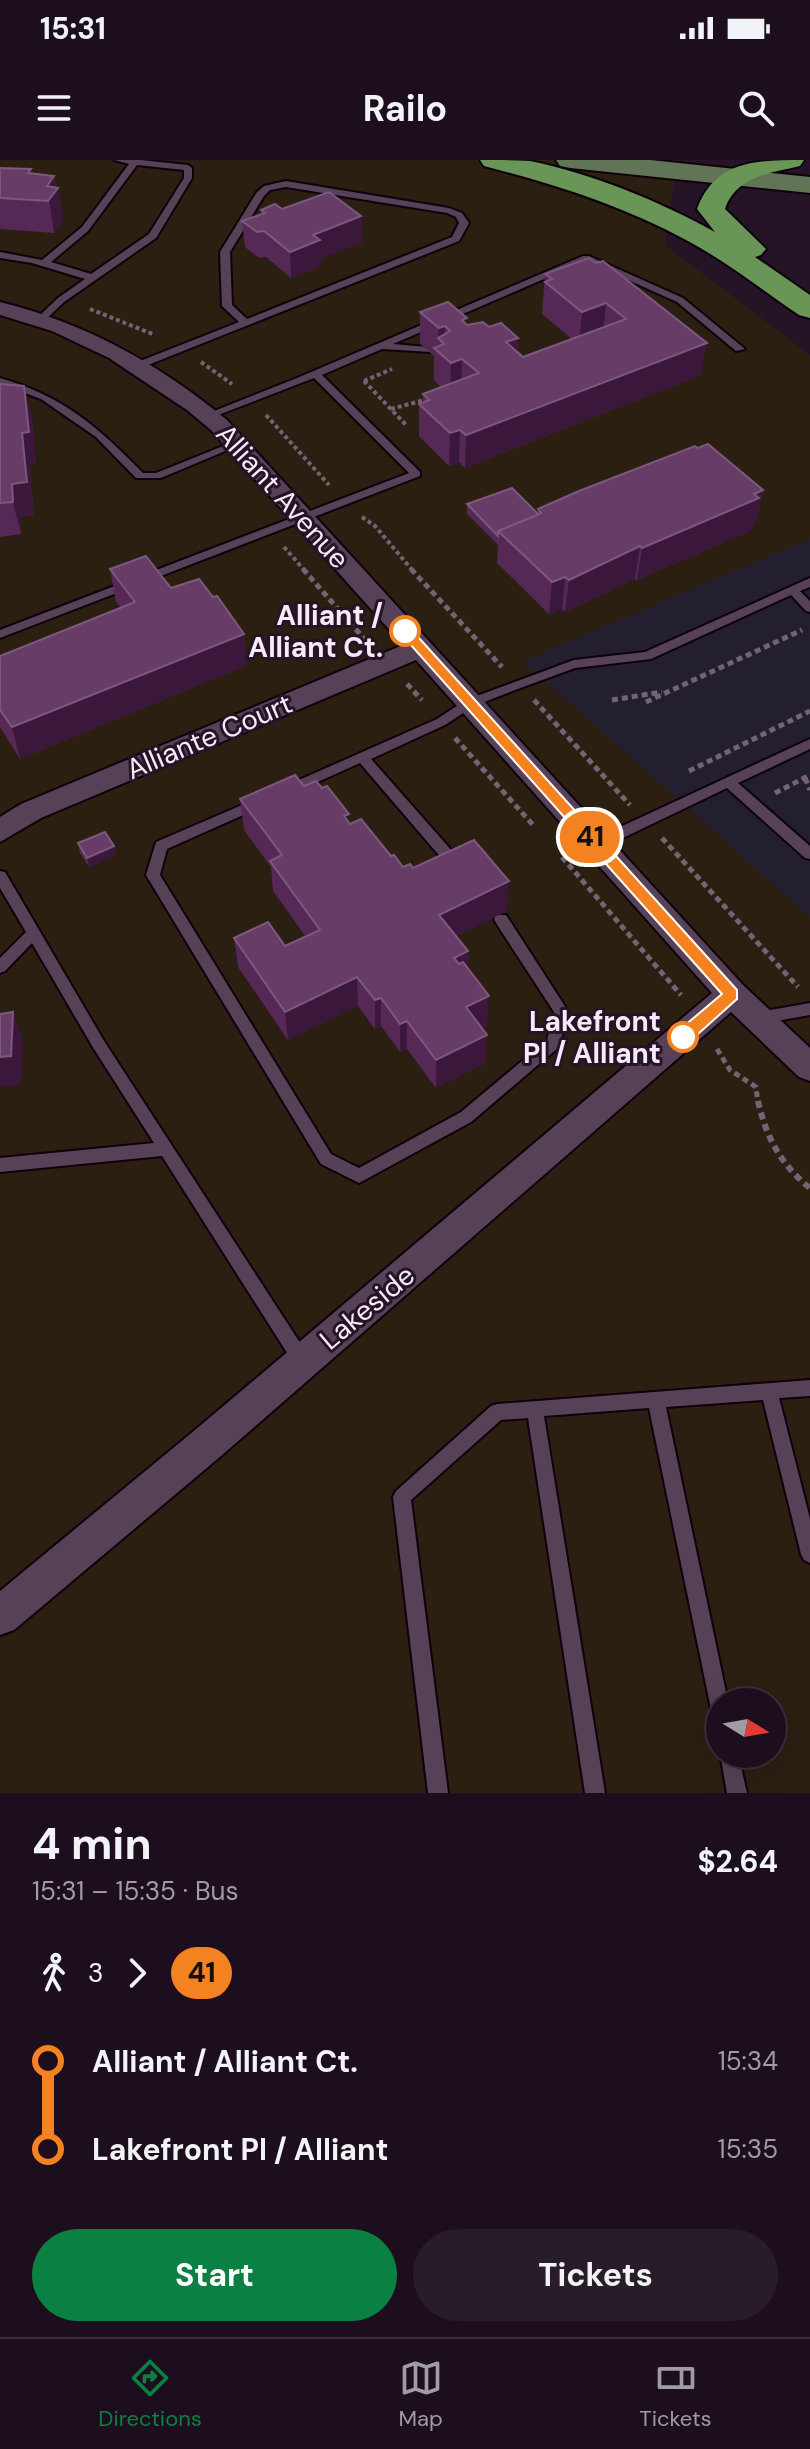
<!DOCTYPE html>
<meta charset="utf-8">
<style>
body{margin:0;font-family:"DM Sans",sans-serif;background:#291c29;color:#f1f3f6;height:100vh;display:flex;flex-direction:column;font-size:30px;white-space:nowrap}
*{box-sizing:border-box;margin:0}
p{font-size:26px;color:#a09ca3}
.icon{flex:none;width:44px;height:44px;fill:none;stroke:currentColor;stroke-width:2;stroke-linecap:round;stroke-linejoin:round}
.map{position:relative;height:1633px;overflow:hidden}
.panel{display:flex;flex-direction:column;background:#1c0e1c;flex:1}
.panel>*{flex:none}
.badge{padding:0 16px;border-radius:26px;font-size:28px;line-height:52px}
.needle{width:52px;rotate:101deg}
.controls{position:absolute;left:706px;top:1528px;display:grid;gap:16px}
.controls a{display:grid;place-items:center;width:80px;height:80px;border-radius:50%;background:#1c0e1c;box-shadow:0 8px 32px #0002,0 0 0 2px #3a2e3b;font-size:40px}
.map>.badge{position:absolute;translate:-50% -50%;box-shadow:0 0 0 4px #fff}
.legs{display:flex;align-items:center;gap:12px;height:88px;padding:0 32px;font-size:26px}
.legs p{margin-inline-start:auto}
.overview{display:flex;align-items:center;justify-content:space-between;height:136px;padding:0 32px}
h1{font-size:44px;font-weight:700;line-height:60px}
.button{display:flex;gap:16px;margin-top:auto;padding:16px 32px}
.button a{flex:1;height:92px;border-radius:48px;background:#0b8043;color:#fff;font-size:32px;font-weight:700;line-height:92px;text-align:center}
.button a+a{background:#291c29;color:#f1f3f6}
ul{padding:0 32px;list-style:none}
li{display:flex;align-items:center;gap:28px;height:88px;font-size:30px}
li i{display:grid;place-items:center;width:12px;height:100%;margin:0 10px;background:currentColor}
li i::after{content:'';width:20px;height:20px;margin:-10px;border:6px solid;border-radius:50%;background:#1c0e1c}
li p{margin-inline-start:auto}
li:first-child i{background:linear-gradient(#0000 50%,currentColor 0)}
li:last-child i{background:linear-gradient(currentColor 50%,#0000 0)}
.status{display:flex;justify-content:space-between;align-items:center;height:56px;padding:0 40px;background:#1c0e1c;direction:ltr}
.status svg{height:22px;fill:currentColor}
header{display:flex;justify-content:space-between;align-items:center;height:104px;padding:0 32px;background:#1c0e1c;font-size:36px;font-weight:700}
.menu{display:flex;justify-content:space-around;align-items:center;height:112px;border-top:2px solid #3a2e3b;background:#1c0e1c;font-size:22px;color:#a09ca3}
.menu a{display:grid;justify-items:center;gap:4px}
.menu .selected{color:#0b8043}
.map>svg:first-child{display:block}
</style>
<div class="status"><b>15:31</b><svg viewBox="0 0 49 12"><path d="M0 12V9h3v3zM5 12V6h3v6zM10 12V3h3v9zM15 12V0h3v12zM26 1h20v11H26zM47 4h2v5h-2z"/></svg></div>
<header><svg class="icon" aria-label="menu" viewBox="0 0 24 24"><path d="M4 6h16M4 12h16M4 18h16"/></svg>Railo<svg class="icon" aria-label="search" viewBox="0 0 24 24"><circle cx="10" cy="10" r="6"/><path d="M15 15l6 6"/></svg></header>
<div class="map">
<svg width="810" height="1633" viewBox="0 0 810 1633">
<rect width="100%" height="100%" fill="#251326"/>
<path fill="#2b1f12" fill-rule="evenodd" d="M0 0H677L665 85 810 195V1633H0ZM720 1542H772V1594H720Z"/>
<polygon fill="#241f2f" points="810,379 810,757 523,501"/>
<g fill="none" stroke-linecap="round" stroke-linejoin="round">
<g stroke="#0e010e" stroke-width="4">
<g id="service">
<path d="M114 0H141L188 5 192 8V18L156 78 64 142 43 162H37V158L58 138 85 119 32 103 0 98V92L42 100 82 67 129 4ZM137 5 184 10V18L149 74 91 114 51 102 88 71Z"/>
<path d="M286 21 449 48 462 53 469 63 459 81 143 207H135V203L239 162 222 146 220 92 257 32 264 26ZM286 27 447 53 456 57 459 63 452 77 247 159 232 145 230 92 264 36 270 30Z"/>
<polygon points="583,96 589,96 683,138 745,189 736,191 677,142 586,101 393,184 427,187 432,190 431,192 382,189 322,215 420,312 420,316 0,478 0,470 409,313 314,218 213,257 209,258 204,255 297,218"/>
<path d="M0 218C63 236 98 267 143 313H156L233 282 237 281 242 284 161 318H136L96 277 41 239 0 224Z"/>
<polygon points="810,418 810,427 800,431 810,441 810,452 806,451 791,435 651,499 575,508 523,527 474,546 445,565 371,599 453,692 455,696 453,700 443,700 360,603 291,634 281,634 280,631 281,628 437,559 466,540 574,500 645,492"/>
<polygon points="810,579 810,589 738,623 810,686 810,699 805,698 727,628 602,688 592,688 590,684 592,680"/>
<polygon points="256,639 262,644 261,647 167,689 160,715 331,994 359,1008 461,952 547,880 554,852 496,763 494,759 496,755 506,755 568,851 559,887 471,962 359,1023 321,1004 146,715 156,682"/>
<polygon points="0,711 5,712 104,881 308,1195 310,1201 308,1207 302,1209 296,1207 162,996 0,1012 0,998 154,983 94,889 32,783 5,811 0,813 0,798 26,772 0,728"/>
<polygon points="810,843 810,855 759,864 754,862 752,858 754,854 759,852"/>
<polygon points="810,1220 810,1236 779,1238 810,1359 810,1403 804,1400 801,1394 763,1240 666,1247 728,1542 720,1542 720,1558 713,1556 711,1549 649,1248 544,1256 605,1633 585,1633 528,1258 501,1260 411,1340 448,1633 428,1633 393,1337 396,1331 491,1246 497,1244"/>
<polygon points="720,1593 738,1594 747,1633 727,1633"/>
</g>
</g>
<g stroke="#0e010e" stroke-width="4">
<path id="minor" d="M0 142C86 163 159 204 227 260L743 825 810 888V921L799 917 731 852 221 1296 14 1470 0 1475V1431L195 1270 712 833 416 500 41 658 0 682V657L21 644 403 485 211 270 187 250 109 198 52 171 0 155Z"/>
</g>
<g stroke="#0e010e" stroke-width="4">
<polygon id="primary" points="556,0 650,0 810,17 810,33 570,8 560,6"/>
</g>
<g stroke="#0e010e" stroke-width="4">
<path id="motorway" d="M480 0C496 0 514 0 530 1 593 14 659 41 715 72L697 49C715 0 757 0 804 0L800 6C771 13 736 16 725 49L766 89 761 95 755 97 810 135V158L799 155C762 130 726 101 686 80 623 46 554 24 484 6Z"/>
</g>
<g stroke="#736373" stroke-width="4" stroke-dasharray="4 3" stroke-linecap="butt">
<polyline points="90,149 155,175"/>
<polyline points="201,202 232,224"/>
<polyline points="364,221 392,209"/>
<polyline points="364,221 407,266"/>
<polyline points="391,249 428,239"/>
<polyline points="266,255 329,325"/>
<polyline points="362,357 375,366 413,411"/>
<polyline points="284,387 305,411"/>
</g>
<g stroke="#736373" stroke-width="5" stroke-dasharray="6 4" stroke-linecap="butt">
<polyline points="303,409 367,482"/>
<polyline points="411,409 502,507"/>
<polyline points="407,524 422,540"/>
<polyline points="534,540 630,645"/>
<polyline points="612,540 662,532"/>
<polyline points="646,542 802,470"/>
<polyline points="455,578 534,666"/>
<polyline points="689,611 810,551"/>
<polyline points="805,618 810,630"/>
<polyline points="775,633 810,615"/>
<polyline points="662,678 798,827"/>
<polyline points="562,697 681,835"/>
<polyline points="717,889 730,910 756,927 758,943"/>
</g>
<path stroke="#736373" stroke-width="6" stroke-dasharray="7 5" stroke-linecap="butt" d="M758 941C766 977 781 1005 810 1028"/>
<use href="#service" fill="#564156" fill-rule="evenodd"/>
<use href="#minor" fill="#564156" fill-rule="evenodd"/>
<use href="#primary" fill="#617456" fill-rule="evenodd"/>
<use href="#motorway" fill="#699656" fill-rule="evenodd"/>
</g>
<g fill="#552856">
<polygon points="0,8 54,16 56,27 58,28 63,59 54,73 0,69"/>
<polygon points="282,49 361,56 362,82 321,98 321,106 291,118 266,97 259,98 245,87 242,61 261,54 261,50"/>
<polygon points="589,98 701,215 465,308 459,302 449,306 419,276 419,244 423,242 423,234 441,227 434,220 434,196 420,184 420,152 466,165 489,167 518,178 517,191 523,197 572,179 542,154 545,114"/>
<polygon points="0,224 24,226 32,259 36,304 29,305 34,355 20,357 21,374 0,377"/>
<polygon points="763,330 756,362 753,363 752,370 637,420 635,419 565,452 562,449 549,454 497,403 498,385 467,354 467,344 537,353 538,349"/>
<polygon points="110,409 171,428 247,505 20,599 0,567 0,496 121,448 116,442"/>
<polygon points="304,626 403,707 413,708 507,751 456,776 468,791 467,807 487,865 481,868 487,875 485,903 436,928 407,889 400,892 381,866 375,869 358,846 288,880 238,807 234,778 285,786 306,777 273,731 271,707 244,670 240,639"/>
<polygon points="78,683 114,686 116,695 89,707 80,693"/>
</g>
<g fill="#3b173c">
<polygon points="54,16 56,30 58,28 63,59 54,73 47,26"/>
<polygon points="361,56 362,82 321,98 321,106 291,118 290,92 313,75"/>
<polygon points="606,143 603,175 579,184 582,152"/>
<polygon points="445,166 444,197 444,184 438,179 439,168"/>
<polygon points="518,178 516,210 506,182"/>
<polygon points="707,183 701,215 465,308 466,275"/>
<polygon points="462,199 461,231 450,235 451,203"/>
<polygon points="24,226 32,259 36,304 29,305 34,355 20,357 21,374 13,342 12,324 22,273"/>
<polygon points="460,270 459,302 449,306 450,273"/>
<polygon points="763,330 756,362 753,363 752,370 637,420 642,388"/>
<polygon points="640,386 635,419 565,452 569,420"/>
<polygon points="565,417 562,449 549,454 552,422"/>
<polygon points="244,474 247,505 20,599 12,567"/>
<polygon points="114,686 116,695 89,707 87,698"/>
<polygon points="509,721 507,751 438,785 439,755"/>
<polygon points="468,791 466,821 454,798"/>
<polygon points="357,817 358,846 288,880 285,852"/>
<polygon points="489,836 487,865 464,876 466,847"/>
<polygon points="381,838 381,866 375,869 375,840"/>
<polygon points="13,852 23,881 21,924 0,927 0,897"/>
<polygon points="407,861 407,889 400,892 400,864"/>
<polygon points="487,875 485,903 436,928 436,900"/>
</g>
<g fill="#673d67" stroke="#7d587e" stroke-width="2">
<polygon points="0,8 31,9 28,13 54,16 47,26 58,28 48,41 0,38"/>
<polygon points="329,32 361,56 313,75 320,80 290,92 264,71 257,72 242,61 265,53 261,50 275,44 282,49"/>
<polygon points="589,98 596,103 603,101 707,183 466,275 460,270 450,273 419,244 429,240 423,234 479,213 462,199 451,203 434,188 444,184 438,178 450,171 445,166 439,168 420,152 448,142 467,158 462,160 467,165 483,162 489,167 501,163 518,178 506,182 523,197 626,159 606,143 582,152 545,122 552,119 545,114"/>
<polygon points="0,224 24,226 29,272 22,273 27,322 12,324 13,342 0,343"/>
<polygon points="708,284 763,330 754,334 759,338 642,388 640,386 569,420 565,417 552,422 498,371 541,353 538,349 579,331 695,286 698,288"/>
<polygon points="512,328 537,353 537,355 498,371 498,376 467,344"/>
<polygon points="146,396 171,428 199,419 213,437 217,436 244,474 12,567 0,550 0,496 135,442 110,409"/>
<polygon points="295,615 304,626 316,621 322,628 327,626 349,654 344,656 350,664 361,659 391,696 394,695 403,707 410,704 413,708 474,680 509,721 439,755 468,791 454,798 459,804 463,802 489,836 466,847 487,875 436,900 407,861 400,864 381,838 375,840 357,817 285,852 234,778 268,762 285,786 320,770 270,701 282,695 240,639"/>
<polygon points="105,672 114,686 87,698 78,683"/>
<polygon points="13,852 11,896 0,897 0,854"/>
</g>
<polygon fill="#f58220" stroke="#fff" stroke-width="2" points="405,467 410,468 737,830 737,839 689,882 677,882 677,872 722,834 401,474 399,471"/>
<g fill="#fff" stroke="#f58220" stroke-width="4">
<circle cx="405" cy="471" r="14"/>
<circle cx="683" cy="877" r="14"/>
</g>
<g text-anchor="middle" stroke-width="6" stroke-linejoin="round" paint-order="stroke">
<g font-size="28" fill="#f7eaf7" stroke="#251326">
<text transform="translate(283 336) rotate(48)" y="10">Alliant Avenue</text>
<text transform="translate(209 576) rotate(-23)" y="10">Alliante Court</text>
<text transform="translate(367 1147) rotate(-40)" y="10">Lakeside</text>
</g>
<g font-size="28" font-weight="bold" fill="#f7eaf7" stroke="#251326" text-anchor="end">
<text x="383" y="465">Alliant /<tspan x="383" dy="32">Alliant Ct.</tspan></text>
<text x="661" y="871">Lakefront<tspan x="661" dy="32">Pl / Alliant</tspan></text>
</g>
</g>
</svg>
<div class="controls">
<a><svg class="needle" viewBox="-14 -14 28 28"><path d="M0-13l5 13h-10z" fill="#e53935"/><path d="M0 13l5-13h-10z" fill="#a09ca3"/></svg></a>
</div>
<b class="badge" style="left:590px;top:677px;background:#f58220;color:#111">41</b>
</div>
<section class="panel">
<div class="overview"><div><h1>4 min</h1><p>15:31 – 15:35 · Bus</p></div><b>$2.64</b></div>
<div class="legs"><svg class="icon" aria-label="walk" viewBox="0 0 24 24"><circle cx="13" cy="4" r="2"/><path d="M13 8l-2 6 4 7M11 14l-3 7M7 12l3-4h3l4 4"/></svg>3<svg class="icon" aria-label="forward" viewBox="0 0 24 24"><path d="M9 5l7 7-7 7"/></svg><b class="badge" style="background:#f58220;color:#111">41</b></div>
<ul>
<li><i style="color:#f58220"></i><b>Alliant / Alliant Ct.</b><p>15:34</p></li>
<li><i style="color:#f58220"></i><b>Lakefront Pl / Alliant</b><p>15:35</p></li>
</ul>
<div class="button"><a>Start</a><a>Tickets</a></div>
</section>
<nav class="menu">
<a class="selected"><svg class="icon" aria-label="directions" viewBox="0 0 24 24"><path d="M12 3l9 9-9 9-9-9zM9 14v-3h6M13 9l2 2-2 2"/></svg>Directions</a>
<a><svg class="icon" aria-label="map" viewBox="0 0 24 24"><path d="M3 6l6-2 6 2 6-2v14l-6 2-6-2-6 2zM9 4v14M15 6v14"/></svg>Map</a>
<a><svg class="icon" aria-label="tickets" viewBox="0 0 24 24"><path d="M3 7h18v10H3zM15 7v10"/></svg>Tickets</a>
</nav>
